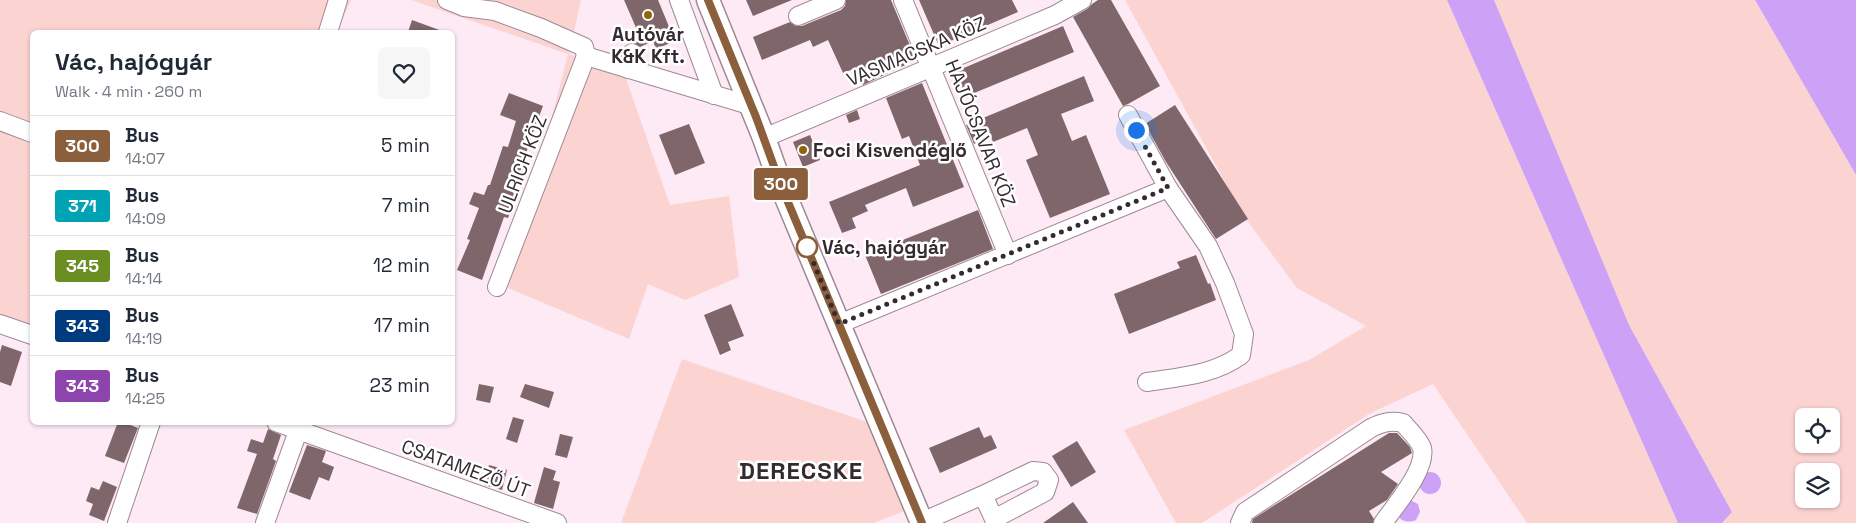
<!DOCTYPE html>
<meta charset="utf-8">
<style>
body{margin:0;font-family:"Space Grotesk",sans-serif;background:#f6f6f7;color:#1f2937;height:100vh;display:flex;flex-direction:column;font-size:19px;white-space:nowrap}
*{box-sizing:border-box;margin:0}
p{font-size:16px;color:#747a83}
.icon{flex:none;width:28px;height:28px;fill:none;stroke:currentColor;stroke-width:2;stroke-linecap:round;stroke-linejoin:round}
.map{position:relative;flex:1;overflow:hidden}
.drawer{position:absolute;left:30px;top:30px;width:425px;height:395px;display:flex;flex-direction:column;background:#fff;border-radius:8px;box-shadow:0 1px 4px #0004}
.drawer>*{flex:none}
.badge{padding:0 10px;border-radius:4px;font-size:18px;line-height:32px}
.tools{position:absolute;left:1795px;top:408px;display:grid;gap:10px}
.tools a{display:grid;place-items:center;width:45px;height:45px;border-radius:8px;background:#fff;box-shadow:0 1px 4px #0004;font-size:25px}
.you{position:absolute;width:25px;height:25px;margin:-12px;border:4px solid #fff;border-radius:50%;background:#1a73e8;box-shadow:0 0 0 8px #1a73e833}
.map>.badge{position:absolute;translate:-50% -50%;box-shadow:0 0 0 2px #fff}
.round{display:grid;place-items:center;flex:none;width:52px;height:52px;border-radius:8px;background:#f6f6f7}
.headline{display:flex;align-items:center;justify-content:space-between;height:85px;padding:0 25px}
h1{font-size:24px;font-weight:700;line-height:38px}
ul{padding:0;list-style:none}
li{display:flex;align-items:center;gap:15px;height:60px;padding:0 25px;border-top:1px solid #e0e1e3}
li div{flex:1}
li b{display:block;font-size:19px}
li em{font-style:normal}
li .badge{min-width:55px;font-weight:700;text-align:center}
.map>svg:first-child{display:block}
</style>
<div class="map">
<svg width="1856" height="523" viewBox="0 0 1856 523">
<rect width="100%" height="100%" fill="#fdeaf4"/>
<g fill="#fbd4d2" fill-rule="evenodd">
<polygon points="0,0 351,0 337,32 32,32 32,325 0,314"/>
<polygon points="411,0 581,0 569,54 623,70 670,205 729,196 739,277 685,300 648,284 629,339 508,288 568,54"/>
<polygon points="1125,0 1447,0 1678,523 1527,523 1433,384 1369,414 1202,523 1176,523 1124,430 1309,360 1366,326 1297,288 1243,215"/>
<path d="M1494 0H1755L1856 175V523H1722L1732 512 1629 325ZM1804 416H1831V444H1804ZM1804 471H1831V499H1804Z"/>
<polygon points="682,359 876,425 910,509 873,523 621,523"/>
</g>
<g fill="#cca1f6">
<polygon points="1447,0 1494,0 1629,325 1732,512 1722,523 1678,523"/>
<polygon points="1755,0 1856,0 1856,175"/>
<circle cx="1430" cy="483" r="11"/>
<path d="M1410 500 1418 504 1420 512 1416 520C1408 523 1401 522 1397 514Z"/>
</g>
<g fill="#7e666b">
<polygon points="624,0 658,0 675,41 656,49 653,41 640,47 632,43 629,34 637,30"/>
<polygon points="746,0 792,0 753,16"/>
<polygon points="846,0 891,0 916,60 863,85 856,68 843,73 828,40 813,47 810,40 762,60 753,37 790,22 796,26 802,26 841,10 845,6"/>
<polygon points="919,0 1012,0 1018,12 939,46"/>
<polygon points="1098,0 1111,0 1160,86 1128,104 1123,106 1073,17 1087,9 1092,4"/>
<polygon points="412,20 442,31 442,32 408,32"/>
<polygon points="1063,26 1074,52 962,98 952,73"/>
<polygon points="1084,76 1094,101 1061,114 1072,141 1086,135 1110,194 1050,218 1026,160 1038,155 1027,128 993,142 991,137 974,144 966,125"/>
<polygon points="922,83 964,187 913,207 906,188 865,205 868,211 852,218 856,228 842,233 829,202 920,165 909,136 902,139 886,98"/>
<polygon points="509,93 543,106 532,135 513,193 517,195 508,218 504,217 482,280 457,270 470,240 467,239 479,208 469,204 474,192 484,195 488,185 490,185 503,146 508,147 516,121 500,115"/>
<polygon points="1175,105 1248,219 1216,239 1166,162 1145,124"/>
<polygon points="857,110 860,119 849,123 846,115"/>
<polygon points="689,124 705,163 675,175 659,135"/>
<polygon points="810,135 820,160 803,167 793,142"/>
<polygon points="978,210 993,249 881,294 865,255"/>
<polygon points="1196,255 1208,284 1210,283 1216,300 1129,334 1114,294 1180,268 1177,262"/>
<polygon points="731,304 744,336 728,342 731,350 720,355 704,315"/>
<polygon points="2,345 22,352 11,386 0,382 0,352"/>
<polygon points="479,384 494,387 490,403 476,400"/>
<polygon points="525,384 554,392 549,408 520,397"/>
<polygon points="513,417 524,420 517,443 506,439"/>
<polygon points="118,422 123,422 138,428 124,463 105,456"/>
<polygon points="979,427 984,438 991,435 997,448 940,473 929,448"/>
<polygon points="268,429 281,435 273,459 276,461 257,514 237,508 257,454 247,451 251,439 263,443"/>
<polygon points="1389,433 1397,433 1410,447 1412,453 1381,472 1398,484 1387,500 1369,511 1374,519 1373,523 1252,523 1253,519 1267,510"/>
<polygon points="560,434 573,437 567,458 555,455"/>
<polygon points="1077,441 1096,472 1071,487 1052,456"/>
<polygon points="307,445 326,451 322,462 334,467 329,481 319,477 310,500 289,492"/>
<polygon points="489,465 507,470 502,490 484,485"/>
<polygon points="544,467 556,471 553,480 560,482 553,509 534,503"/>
<polygon points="103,481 117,487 104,521 89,515 93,504 86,501 91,487 99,490"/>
<polygon points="1073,502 1088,523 1043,523"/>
</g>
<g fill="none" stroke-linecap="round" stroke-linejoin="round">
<g stroke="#9e8894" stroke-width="20">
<g id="minor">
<polyline points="447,0 464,7 495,11 541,28 584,47 586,56"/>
<polyline points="679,0 714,95"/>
<polyline points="903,0 1008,255"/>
<polyline points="798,16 836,0"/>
<polyline points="328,32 338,0"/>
<polyline points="586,56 752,106"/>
<polyline points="628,69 632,53"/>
<path d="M1128 115 1168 188 1208 246 1225 283 1244 334 1241 355C1214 375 1179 377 1147 382"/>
<polyline points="0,121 32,133"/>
<polyline points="764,138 1055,15 1082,0"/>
<polyline points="497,287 586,56"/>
<polyline points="0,324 32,335"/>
<polyline points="839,324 1168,188"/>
<polyline points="276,422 557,523"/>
<polyline points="922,522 983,495 1033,471 1043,472 1049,480 1045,492 994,519 983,495"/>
<polyline points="117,523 151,422"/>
<polyline points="265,523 298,431"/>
<path d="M1240 523 1245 512 1371 428C1381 423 1390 420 1403 423 1408 429 1419 439 1422 448 1427 469 1395 506 1383 523"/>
</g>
</g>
<g stroke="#9e8894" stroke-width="25">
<polyline id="major" points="708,0 764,138 780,183 922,523"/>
</g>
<use href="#minor" stroke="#fff" stroke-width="18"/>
<use href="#major" stroke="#fff" stroke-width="22"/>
</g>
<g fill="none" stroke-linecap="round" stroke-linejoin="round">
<g stroke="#fff" stroke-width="11">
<polyline id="line" points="708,0 756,117 780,183 922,523"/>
</g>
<use href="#line" stroke="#8b5e3c" stroke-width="8"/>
<polyline stroke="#342b30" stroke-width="5" stroke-dasharray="0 9" points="807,247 839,324 1168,188 1136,130"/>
</g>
<g fill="#90640c" stroke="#fff" stroke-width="2">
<circle cx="648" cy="15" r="5"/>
<circle cx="803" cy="150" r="5"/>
</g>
<circle fill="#fff" stroke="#8b5e3c" stroke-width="2.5" cx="807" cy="247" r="10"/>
<g text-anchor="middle" stroke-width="5" stroke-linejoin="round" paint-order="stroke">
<g font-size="19" font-weight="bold" fill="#342b30" stroke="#fff">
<text x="648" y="41">Autóvár<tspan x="648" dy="22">K&amp;K Kft.</tspan></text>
<text x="813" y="157" text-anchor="start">Foci Kisvendéglő</text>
</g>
<g font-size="19" fill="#342b30" stroke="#fff">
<text transform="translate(916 51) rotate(-23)" y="7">VASMACSKA KÖZ</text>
<text transform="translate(981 133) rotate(68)" y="7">HAJÓCSAVAR KÖZ</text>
<text transform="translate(522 164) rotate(-69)" y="7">ULRICH KÖZ</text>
<text transform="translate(466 468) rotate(20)" y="7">CSATAMEZŐ ÚT</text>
</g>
<g font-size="19" font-weight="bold" fill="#342b30" stroke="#fff" text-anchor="start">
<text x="822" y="254">Vác, hajógyár</text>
</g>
<g font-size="24" font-weight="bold" letter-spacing="1" fill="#342b30" stroke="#fff">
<text x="801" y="479">DERECSKE</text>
</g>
</g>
</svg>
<div class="tools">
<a><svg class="icon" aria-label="locate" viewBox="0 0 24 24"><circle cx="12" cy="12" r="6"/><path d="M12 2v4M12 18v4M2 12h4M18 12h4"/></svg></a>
<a><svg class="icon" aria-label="layers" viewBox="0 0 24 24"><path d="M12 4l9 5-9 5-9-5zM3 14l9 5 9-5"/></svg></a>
</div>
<div class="you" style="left:1136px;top:130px"></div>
<b class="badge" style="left:781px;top:184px;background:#8b5e3c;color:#fff">300</b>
<section class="drawer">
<div class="headline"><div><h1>Vác, hajógyár</h1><p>Walk · 4 min · 260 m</p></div><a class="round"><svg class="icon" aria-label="heart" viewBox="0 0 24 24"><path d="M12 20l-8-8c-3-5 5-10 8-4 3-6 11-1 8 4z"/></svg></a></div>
<ul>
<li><span class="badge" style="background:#8b5e3c;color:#fff">300</span><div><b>Bus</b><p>14:07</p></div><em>5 min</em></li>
<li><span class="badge" style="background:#00a3b4;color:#fff">371</span><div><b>Bus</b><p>14:09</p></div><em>7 min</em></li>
<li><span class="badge" style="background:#6b8e23;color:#fff">345</span><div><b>Bus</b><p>14:14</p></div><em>12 min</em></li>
<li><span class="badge" style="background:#003b80;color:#fff">343</span><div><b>Bus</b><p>14:19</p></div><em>17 min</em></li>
<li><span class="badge" style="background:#8e44ad;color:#fff">343</span><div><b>Bus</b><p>14:25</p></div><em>23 min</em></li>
</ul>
</section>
</div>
